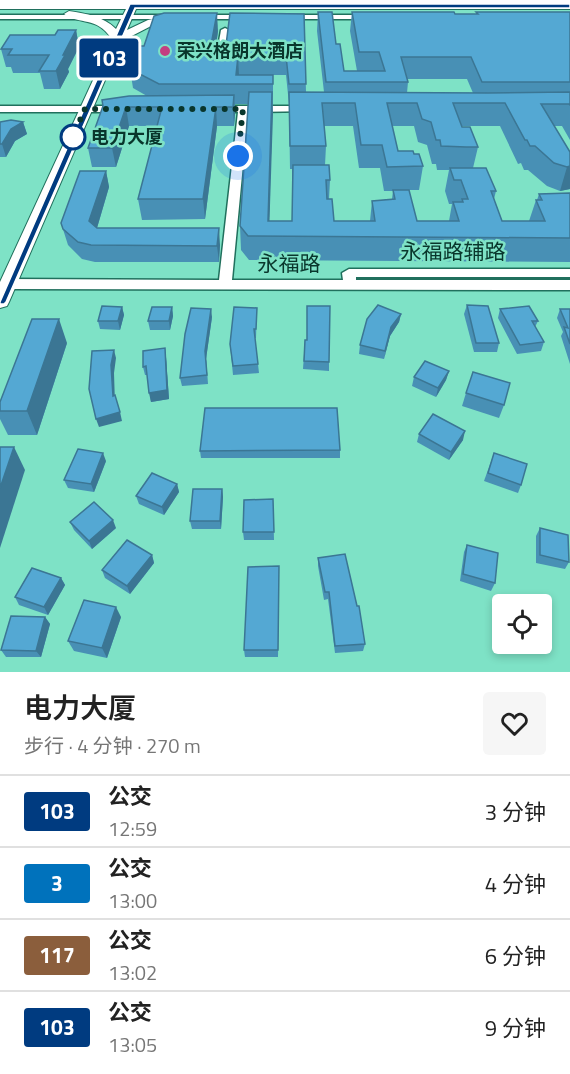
<!DOCTYPE html>
<html lang="zh">
<meta charset="utf-8">
<style>
body{margin:0;font-family:"Titillium Web","Noto Sans SC",sans-serif;background:#f6f6f6;color:#222;height:100vh;display:flex;flex-direction:column;font-size:22px;white-space:nowrap}
*{box-sizing:border-box;margin:0}
p{font-size:20px;color:#767676}
.icon{flex:none;width:33px;height:33px;fill:none;stroke:currentColor;stroke-width:2;stroke-linecap:round;stroke-linejoin:round}
.map{position:relative;height:672px;overflow:hidden}
.sheet{display:flex;flex-direction:column;background:#fff;flex:1}
.sheet>*{flex:none}
.badge{padding:0 12px;border-radius:4px;font-size:21px;line-height:39px}
.buttons{position:absolute;left:492px;top:594px;display:grid;gap:12px}
.buttons a{display:grid;place-items:center;width:60px;height:60px;border-radius:6px;background:#fff;box-shadow:0 3px 9px #0003;font-size:30px}
.you{position:absolute;width:30px;height:30px;margin:-15px;border:4px solid #fff;border-radius:50%;background:#1a73e8;box-shadow:0 0 0 9px #1a73e833}
.map>.badge{position:absolute;translate:-50% -50%;box-shadow:0 0 0 3px #fff}
.round{display:grid;place-items:center;flex:none;width:63px;height:63px;border-radius:6px;background:#f6f6f6}
.headline{display:flex;align-items:center;justify-content:space-between;height:102px;padding:0 24px}
h1{font-size:28px;font-weight:600;line-height:45px}
ul{padding:0;list-style:none}
li{display:flex;align-items:center;gap:18px;height:72px;padding:0 24px;border-top:2px solid #e0e0e0}
li div{flex:1}
li b{display:block;font-size:22px}
li em{font-style:normal}
li .badge{min-width:66px;font-weight:700;text-align:center}
.map>svg:first-child{display:block}
</style>
<div class="map">
<svg width="570" height="672" viewBox="0 0 570 672">
<rect width="100%" height="100%" fill="#7ee2c6"/>
<g fill="none" stroke-linecap="round" stroke-linejoin="round">
<g stroke="#20705d" stroke-width="3">
<g id="minor">
<polygon points="0,0 570,0 570,4 0,3"/>
<polygon points="0,15 249,15 253,17 249,19 0,19"/>
<polygon points="282,15 372,15 376,17 372,19 282,19"/>
<polygon points="225,28 229,30 225,64 220,67 215,64 221,30"/>
<polygon points="0,106 123,106 128,109 123,112 0,112"/>
<polygon points="309,106 314,109 313,111 248,112 232,280 343,280 342,273 349,269 570,269 570,277 356,277 356,280 570,280 570,290 8,289 1,284 8,279 219,280 238,112 216,112 211,109 216,106"/>
</g>
</g>
<g stroke="#20705d" stroke-width="2">
<path id="major" d="M130 0H140L139 3H570V9H136L127 30 148 20 176 14 181 17 155 24 122 41 9 302 7 306 0 308V282L112 39C95 15 81 26 64 14L69 11C87 14 103 16 116 29L126 9H0V3H129Z"/>
</g>
<use href="#minor" fill="#fff" fill-rule="evenodd"/>
<use href="#major" fill="#fff" fill-rule="evenodd"/>
</g>
<g fill="#4890b5" fill-rule="evenodd">
<path d="M318 12 336 44 344 71H357L350 31 352 12 455 14H476V12H570V140L562 126H554L570 152V189L560 191 547 186 528 170H524L521 163 518 164 500 126H461L478 147 473 168 496 191 494 199 502 221H529L536 200H537L539 194 570 193V262L249 260 241 250 240 226 248 104H235V114L234 126H217L205 219 142 220 138 199 157 126H129L116 167H92L88 148 103 108 102 100 147 96 133 88 130 69 144 46 218 31 216 47 220 50 304 14 306 92H324L317 31ZM273 75H286L289 104 290 169H292V221H269L273 94ZM407 79H467L473 93H407L408 82ZM324 126H353L359 168H380L384 191H393L392 199 372 201 370 221H334L329 199 330 180 325 165 326 146ZM392 126H414L418 142 427 145 432 164H436L437 170H449L445 191 449 204H452L449 221H417L409 190H419L423 166 414 154 398 151Z"/>
<polygon points="76,30 79,47 68,69 69,72 60,89 44,89 40,73 13,73 11,67 6,67 1,49"/>
<polygon points="0,122 23,122 27,134 15,141 6,157 0,157"/>
<polygon points="106,171 109,187 97,228 220,245 219,262 95,262 82,259 68,245 61,223"/>
<polygon points="467,305 499,343 497,352 474,352 464,314"/>
<polygon points="122,307 124,315 120,330 100,329 98,321"/>
<polygon points="172,307 173,316 170,330 150,330 148,321"/>
<polygon points="257,308 256,338 255,338 259,373 233,375 230,344"/>
<polygon points="500,309 538,321 535,327 544,342 541,351 517,354 498,318"/>
<polygon points="560,309 570,309 570,364 561,336 563,332 557,318"/>
<polygon points="401,314 399,322 390,336 384,359 359,354 360,345"/>
<polygon points="212,317 206,359 208,384 182,386 180,378"/>
<polygon points="305,340 329,362 329,371 303,369"/>
<polygon points="67,343 37,435 8,435 0,419 0,402"/>
<polygon points="166,357 169,399 151,402 147,375 145,375 143,367"/>
<polygon points="449,371 446,380 436,397 412,386 414,377"/>
<polygon points="466,393 504,405 499,418 462,406"/>
<polygon points="419,434 463,440 449,460 417,442"/>
<polygon points="340,450 340,458 201,458 200,451"/>
<polygon points="494,453 521,485 518,493 484,481"/>
<polygon points="106,461 94,492 68,488 64,480"/>
<polygon points="177,484 179,492 164,515 139,504 136,496"/>
<polygon points="222,489 223,497 221,529 192,529 190,521"/>
<polygon points="273,499 274,540 244,540 243,532"/>
<polygon points="70,522 116,528 92,549 74,530"/>
<polygon points="540,528 569,562 565,569 536,563 536,536"/>
<polygon points="467,545 495,583 491,591 460,581 464,552"/>
<polygon points="152,555 154,563 130,594 105,578 102,570"/>
<polygon points="318,558 365,644 363,651 335,653 328,599 324,600 318,566"/>
<polygon points="279,566 278,657 245,657 244,650"/>
<polygon points="61,578 65,585 48,615 19,605 15,597"/>
<polygon points="45,617 50,624 41,657 6,657 1,650"/>
<polygon points="121,617 107,658 74,651 68,641"/>
</g>
<g fill="#3b7694">
<polygon points="217,13 218,31 213,64 211,45"/>
<polygon points="76,30 79,47 68,69 69,72 60,89 56,71 63,55"/>
<polygon points="238,56 239,75 236,75"/>
<polygon points="272,92 273,114 269,236 268,221"/>
<polygon points="234,95 235,114 234,126 233,107"/>
<polygon points="126,107 129,126 116,167 112,148"/>
<polygon points="216,107 217,126 205,219 203,199"/>
<polygon points="23,122 27,134 15,141 6,157 2,144 11,129"/>
<polygon points="570,166 570,189 560,191 567,167"/>
<polygon points="106,171 109,187 94,238 89,221"/>
<polygon points="219,228 220,245 219,262 217,246"/>
<polygon points="122,307 124,315 120,330 118,321"/>
<polygon points="172,307 173,316 170,330 169,321"/>
<polygon points="211,309 212,317 206,359 208,384 205,351"/>
<polygon points="401,314 399,322 390,336 384,359 391,327"/>
<polygon points="59,319 67,343 37,435 27,411"/>
<polygon points="165,348 166,357 169,399 151,402 149,393"/>
<polygon points="114,350 116,358 114,373 115,404 113,396 111,365"/>
<polygon points="449,371 446,380 436,397 438,388"/>
<polygon points="120,412 122,421 99,427 96,419"/>
<polygon points="465,431 463,440 449,460 451,452"/>
<polygon points="14,447 25,470 0,548 0,488"/>
<polygon points="103,453 106,461 94,492 91,484"/>
<polygon points="177,484 179,492 164,515 162,507"/>
<polygon points="222,489 223,497 221,529 220,521"/>
<polygon points="113,520 116,528 92,549 89,541"/>
<polygon points="152,555 154,563 130,594 127,586"/>
<polygon points="61,578 65,585 48,615 44,607"/>
<polygon points="116,607 121,617 107,658 102,648"/>
<polygon points="45,617 50,624 41,657 36,651"/>
</g>
<g fill="#54a8d3" stroke="#3b7694" stroke-width="1.5">
<polygon points="318,12 332,12 336,44 340,44 344,71 385,71 379,52 359,52 352,12 454,12 455,14 478,14 476,12 570,12 570,82 482,82 471,57 401,57 408,82 326,82"/>
<polygon points="164,13 217,13 211,45 220,50 226,45 230,13 304,14 306,84 289,84 286,56 238,56 236,75 273,75 273,84 159,84 130,69 139,46 144,46 154,16"/>
<polygon points="58,30 76,30 63,55 65,55 56,71 39,71 49,55 8,55 12,49 1,49 10,35 55,35"/>
<polygon points="249,92 272,92 268,221 292,221 293,165 329,165 330,180 326,180 327,199 332,199 334,221 375,221 372,201 395,199 393,190 409,190 417,221 459,221 453,202 463,202 462,199 468,199 461,180 454,180 450,168 486,168 496,191 491,191 502,221 545,221 536,200 542,200 539,194 570,193 570,238 248,236 240,226"/>
<polygon points="289,92 488,93 570,92 570,105 569,104 541,104 570,152 570,166 567,167 554,163 535,146 530,146 527,140 525,140 505,103 453,103 462,127 470,127 478,147 466,147 441,146 440,140 436,140 431,122 422,119 417,103 387,103 398,151 413,151 414,154 419,154 423,166 387,167 382,145 361,145 355,103 322,103 326,146 290,146"/>
<polygon points="234,95 233,107 216,107 203,199 138,199 162,107 126,107 112,148 88,148 103,106 102,100 129,96"/>
<polygon points="11,120 23,122 11,129 2,144 0,144 0,122"/>
<polygon points="80,171 106,171 89,221 97,228 219,228 217,246 91,245 78,242 63,229 61,223"/>
<polygon points="378,305 401,314 391,327 385,351 360,345 367,319"/>
<polygon points="467,305 488,306 499,343 476,343"/>
<polygon points="102,306 122,307 118,321 98,321"/>
<polygon points="307,306 330,306 329,362 304,361 305,340 307,340"/>
<polygon points="529,306 538,321 532,321 544,342 520,345 500,309"/>
<polygon points="152,307 172,307 169,321 148,321"/>
<polygon points="234,307 257,308 256,329 254,329 258,364 233,366 230,344"/>
<polygon points="191,308 211,309 205,351 207,375 180,378 185,334"/>
<polygon points="560,309 570,309 570,344 564,327 568,328"/>
<polygon points="32,319 59,319 27,411 0,411 0,402"/>
<polygon points="165,348 167,390 149,393 146,366 143,367 143,351"/>
<polygon points="114,350 111,365 113,396 115,395 120,412 96,419 89,389 92,351"/>
<polygon points="425,361 449,371 438,388 414,377"/>
<polygon points="473,372 510,383 504,405 466,393"/>
<polygon points="205,408 337,408 340,450 200,451"/>
<polygon points="433,414 465,431 451,452 419,434"/>
<polygon points="0,447 14,447 0,488"/>
<polygon points="78,449 103,453 91,484 64,480"/>
<polygon points="494,453 527,464 521,485 488,473"/>
<polygon points="152,473 177,484 162,507 136,496"/>
<polygon points="193,489 222,489 220,521 190,521"/>
<polygon points="273,499 274,532 243,532 244,500"/>
<polygon points="94,502 113,520 89,541 70,522"/>
<polygon points="540,528 568,535 569,562 540,555"/>
<polygon points="127,540 152,555 127,586 102,570"/>
<polygon points="467,545 498,553 495,583 463,574"/>
<polygon points="345,554 357,606 359,606 365,644 335,646 329,592 325,592 318,558"/>
<polygon points="279,566 278,650 244,650 248,567"/>
<polygon points="32,568 61,578 44,607 15,597"/>
<polygon points="84,600 116,607 102,648 68,641"/>
<polygon points="11,616 45,617 36,651 1,650"/>
</g>
<polygon fill="#003b80" stroke="#fff" stroke-width="1.5" points="130,4 570,4 570,8 135,8 6,302 4,304 0,304 0,302"/>
<g fill="none" stroke-linecap="round" stroke-linejoin="round">
<polyline stroke="#09362c" stroke-width="6" stroke-dasharray="0 10.8" points="73,137 70,143 85,109 243,109 238,156"/>
</g>
<circle fill="#c43f81" stroke="#7ee2c6" stroke-width="2" cx="165" cy="51" r="6"/>
<circle fill="#fff" stroke="#003b80" stroke-width="3" cx="73" cy="137" r="12"/>
<g text-anchor="middle" stroke-width="5" stroke-linejoin="round" paint-order="stroke">
<g font-size="18" font-weight="bold" fill="#09362c" stroke="#7ee2c6" text-anchor="start">
<text x="177" y="57">荣兴格朗大酒店</text>
</g>
<g font-size="18" font-weight="bold" fill="#09362c" stroke="#7ee2c6" text-anchor="start">
<text x="91" y="143">电力大厦</text>
</g>
<g font-size="21" fill="#09362c" stroke="#7ee2c6">
<text x="453" y="259">永福路辅路</text>
<text x="289" y="271">永福路</text>
</g>
</g>
</svg>
<div class="buttons">
<a><svg class="icon" aria-label="locate" viewBox="0 0 24 24"><circle cx="12" cy="12" r="6"/><path d="M12 2v4M12 18v4M2 12h4M18 12h4"/></svg></a>
</div>
<div class="you" style="left:238px;top:156px"></div>
<b class="badge" style="left:109px;top:58px;background:#003b80;color:#fff">103</b>
</div>
<section class="sheet">
<div class="headline"><div><h1>电力大厦</h1><p>步行 · 4 分钟 · 270 m</p></div><a class="round"><svg class="icon" aria-label="heart" viewBox="0 0 24 24"><path d="M12 20l-8-8c-3-5 5-10 8-4 3-6 11-1 8 4z"/></svg></a></div>
<ul>
<li><span class="badge" style="background:#003b80;color:#fff">103</span><div><b>公交</b><p>12:59</p></div><em>3 分钟</em></li>
<li><span class="badge" style="background:#0072bc;color:#fff">3</span><div><b>公交</b><p>13:00</p></div><em>4 分钟</em></li>
<li><span class="badge" style="background:#8b5e3c;color:#fff">117</span><div><b>公交</b><p>13:02</p></div><em>6 分钟</em></li>
<li><span class="badge" style="background:#003b80;color:#fff">103</span><div><b>公交</b><p>13:05</p></div><em>9 分钟</em></li>
</ul>
</section>
